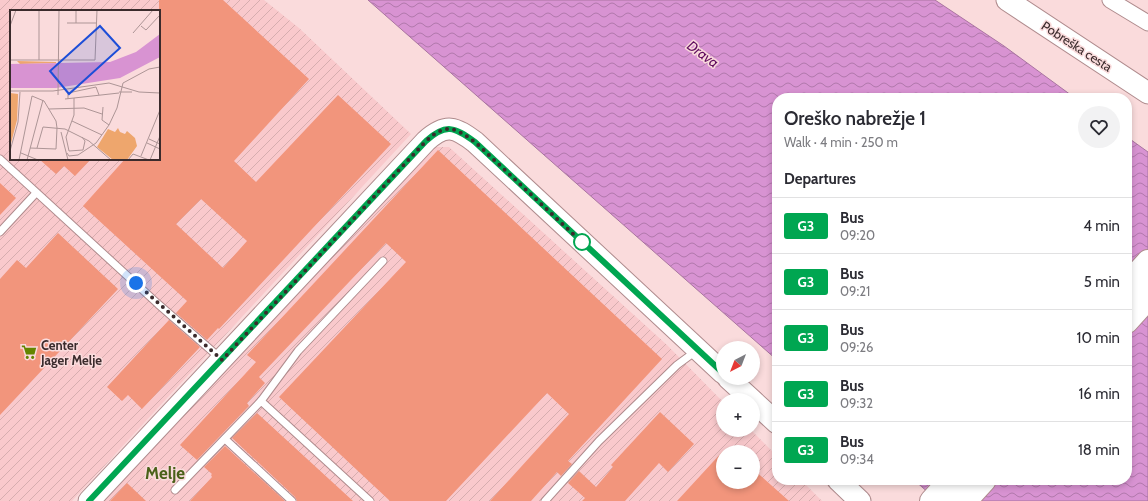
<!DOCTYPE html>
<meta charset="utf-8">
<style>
body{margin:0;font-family:Cabin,sans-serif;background:#f2f2f3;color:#2b2b33;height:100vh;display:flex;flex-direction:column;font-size:15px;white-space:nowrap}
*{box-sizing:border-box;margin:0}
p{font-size:13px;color:#7c7c81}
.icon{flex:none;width:22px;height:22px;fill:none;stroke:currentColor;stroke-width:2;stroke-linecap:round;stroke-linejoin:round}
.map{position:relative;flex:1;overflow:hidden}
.drawer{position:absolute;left:772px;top:93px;width:360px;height:392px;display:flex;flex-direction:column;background:#fff;border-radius:16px;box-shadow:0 2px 6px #0003}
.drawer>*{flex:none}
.badge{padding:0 8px;border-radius:3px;font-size:14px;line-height:26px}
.needle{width:26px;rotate:222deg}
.tools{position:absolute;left:716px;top:341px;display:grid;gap:8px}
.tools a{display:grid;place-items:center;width:44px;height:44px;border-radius:50%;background:#fff;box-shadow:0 2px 6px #0003;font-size:20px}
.you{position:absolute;width:20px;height:20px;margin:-10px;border:3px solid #fff;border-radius:50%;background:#1a73e8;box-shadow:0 0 0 6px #1a73e833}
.map>.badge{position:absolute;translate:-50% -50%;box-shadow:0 0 0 2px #fff}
h2{padding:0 12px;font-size:15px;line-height:36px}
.round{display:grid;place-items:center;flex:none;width:42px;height:42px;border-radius:21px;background:#f2f2f3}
.head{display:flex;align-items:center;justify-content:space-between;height:68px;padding:0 12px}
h1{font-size:19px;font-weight:600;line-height:30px}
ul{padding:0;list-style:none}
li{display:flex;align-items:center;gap:12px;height:56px;padding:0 12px;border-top:1px solid #e1e1e2}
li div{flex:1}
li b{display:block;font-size:15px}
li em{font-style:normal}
li .badge{min-width:44px;font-weight:700;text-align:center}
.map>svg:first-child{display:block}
</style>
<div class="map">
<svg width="1148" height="501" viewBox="0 0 1148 501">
<defs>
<pattern id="industrial-furrows" width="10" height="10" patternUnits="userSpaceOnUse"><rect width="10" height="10" fill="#f9c9cc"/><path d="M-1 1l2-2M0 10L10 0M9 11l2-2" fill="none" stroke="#d6adaf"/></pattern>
<pattern id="water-waves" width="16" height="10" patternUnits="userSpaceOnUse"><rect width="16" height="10" fill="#d893d2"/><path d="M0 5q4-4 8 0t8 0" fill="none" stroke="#b078ab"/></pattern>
</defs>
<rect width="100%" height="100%" fill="#fadbdc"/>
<g fill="url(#industrial-furrows)" fill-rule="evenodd">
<path d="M0 0H264L299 28 411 134 72 501H0ZM11 11H159V159H11Z"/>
<path d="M434 147H449L667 345 723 402V430H751L777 456V480H801L822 501H104ZM723 452H753V482H723Z"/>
</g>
<g fill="url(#water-waves)" stroke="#a974a0">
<polygon points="368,0 935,0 1004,46 1075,98 777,98 777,360"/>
<polygon points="1127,137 1148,152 1148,501 938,501 914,480 1127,480"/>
</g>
<g fill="#f2957c" fill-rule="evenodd">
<path d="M159 0H223L309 79 234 161 256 182 338 95 391 144 219 329 218 328 207 340 176 313 187 301 83 206 125 159H159ZM201 199 247 241 223 268 176 224Z"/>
<polygon points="438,150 662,359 568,461 572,464 561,476 557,472 531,501 490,501 569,414 547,393 446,501 390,501 279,397 406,262 386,243 259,377 265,383 247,403 249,406 197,460 180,445 256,362 247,355"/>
<polygon points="39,159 91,159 75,176 64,166 56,174"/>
<polygon points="0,183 16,198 0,215"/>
<polygon points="58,233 118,289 0,415 0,279 17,260 26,268"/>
<polygon points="169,320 200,347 142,409 128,395 122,401 107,387"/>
<polygon points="660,412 694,444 668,472 659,463 625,501 582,501 585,498 568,483 579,471 596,487 613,467 611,465"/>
<polygon points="257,413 353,501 297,501 295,497 232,438"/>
<polygon points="225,446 285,501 190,501 212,477 211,475 212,474 204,467"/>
<polygon points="723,451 723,482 753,482 753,469 789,501 677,501"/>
<polygon points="127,483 146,501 110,501"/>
</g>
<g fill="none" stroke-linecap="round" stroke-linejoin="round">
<g stroke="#af8b8d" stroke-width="9">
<g id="lane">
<polyline points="0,159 158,304 220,358"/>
<polyline points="0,232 36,193"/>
<polyline points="261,401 298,351 383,261"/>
<polyline points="225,439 292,501"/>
<polyline points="175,490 261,401 370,501"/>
<polyline points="545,501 599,441 677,365 696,351"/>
</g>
</g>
<g stroke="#af8b8d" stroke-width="17">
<polyline id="street" points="1110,0 1148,23"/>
</g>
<g stroke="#af8b8d" stroke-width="23">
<g id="secondary">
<polyline points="1007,0 1148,93"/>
<polyline points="1127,301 1148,277"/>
<polyline points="728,378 752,400"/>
<polyline points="753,401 777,423"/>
<polyline points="838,480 860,501"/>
<path d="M89 501 426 141C446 123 455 127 475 142L723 373"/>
<polyline points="948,501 967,480"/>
</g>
</g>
<g stroke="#af8b8d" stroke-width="24">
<g id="highway">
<polyline points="1127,284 1148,261"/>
<polyline points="1127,322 1148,299"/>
<polyline points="931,501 950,480"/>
<polyline points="966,501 985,480"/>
</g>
</g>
<use href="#lane" stroke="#fff" stroke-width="7"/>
<use href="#street" stroke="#fff" stroke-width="15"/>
<use href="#secondary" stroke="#fff" stroke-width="21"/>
<use href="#highway" stroke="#fff" stroke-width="22"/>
</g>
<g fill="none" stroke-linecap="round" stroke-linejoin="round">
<g stroke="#fff" stroke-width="9">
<path id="line" d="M89 501 426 141C446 123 454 127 475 142L723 373"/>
</g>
<use href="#line" stroke="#00a651" stroke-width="6"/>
<path stroke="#3a2b2c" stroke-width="4" stroke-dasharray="0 7.2" d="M136 283 222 360 426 141C446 123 454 127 475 142L586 246 582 242"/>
</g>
<defs>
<g id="supermarket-bare" transform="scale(1.2)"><path d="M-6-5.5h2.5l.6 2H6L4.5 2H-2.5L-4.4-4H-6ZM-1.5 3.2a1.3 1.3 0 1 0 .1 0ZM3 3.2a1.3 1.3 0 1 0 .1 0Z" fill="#648500" stroke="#fadbdc" stroke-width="2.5" paint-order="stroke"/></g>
</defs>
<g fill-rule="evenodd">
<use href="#supermarket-bare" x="29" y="352"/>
</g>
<circle fill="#fff" stroke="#00a651" stroke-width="2" cx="582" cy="242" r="8"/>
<g text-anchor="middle" stroke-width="3" stroke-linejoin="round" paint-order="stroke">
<g font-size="13" fill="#3a2b2c" stroke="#fadbdc">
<text transform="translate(1077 46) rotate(33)" y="5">Pobreška cesta</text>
</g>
<g font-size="13" font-weight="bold" fill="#3a2b2c" stroke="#fadbdc" text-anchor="start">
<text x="41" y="350">Center<tspan x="41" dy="15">Jager Melje</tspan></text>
</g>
<g font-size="14" font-style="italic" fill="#610d5f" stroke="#fadbdc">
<text transform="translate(703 54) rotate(36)" y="5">Drava</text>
</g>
<g font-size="17" font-weight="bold" fill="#4a6119" stroke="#fadbdc">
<text x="165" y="479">Melje</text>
</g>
</g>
<g transform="translate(10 10)">
<rect width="150" height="150" fill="#fadbdc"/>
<path d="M7 51 46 52V53L10 54ZM0 83 8 84V87L7 110 0 137Z" fill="#eea66d"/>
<path d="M108 118 110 122 115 124 117 121 125 128 127 136 117 150H103L87 137 98 119 105 122Z" fill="#eea66d"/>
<path d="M150 24V47L110 68 46 78H0V54L100 52 126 42Z" fill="#d893d2"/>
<path fill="none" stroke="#ad9596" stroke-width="1" d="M57 13H86M66 13V0M0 16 6 0M131 16 136 20 150 5M123 23 143 0M0 50H85L87 0M29 50V0M0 81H43L99 73 129 82 150 83M109 82H122M48 85 49 0M64 88V105L56 127 59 141 73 140 75 131 72 127M55 89 109 83M58 89V83L86 77 89 85M93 97 92 110 99 115M39 99 74 98 92 104M62 111 92 125M51 122 58 150M139 129 150 134M137 133 150 139M27 138 33 117 55 119 79 131 101 150M0 141 8 112 10 82M11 143 28 150M57 143 59 146 68 145M68 145 86 133 99 115 107 98 113 73 139 59 150 57M131 146 150 100M9 150 22 86 34 91 46 111 47 118 46 139 20 138M17 150 33 90M118 150 123 144 139 150M140 150 150 126"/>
<path fill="#1d4ed8" fill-opacity="0.15" stroke="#1d4ed8" stroke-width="2" d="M90 16 110 38 59 84 40 61Z"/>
<rect width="150" height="150" fill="none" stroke="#3a2b2c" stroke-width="2"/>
</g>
</svg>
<div class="tools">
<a><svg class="needle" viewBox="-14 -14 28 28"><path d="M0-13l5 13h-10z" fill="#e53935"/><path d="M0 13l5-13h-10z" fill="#7c7c81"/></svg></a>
<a>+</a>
<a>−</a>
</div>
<div class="you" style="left:136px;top:283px"></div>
<section class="drawer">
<div class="head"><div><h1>Oreško nabrežje 1</h1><p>Walk · 4 min · 250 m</p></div><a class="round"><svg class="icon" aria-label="heart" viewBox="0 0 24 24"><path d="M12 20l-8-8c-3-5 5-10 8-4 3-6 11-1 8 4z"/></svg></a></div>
<h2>Departures</h2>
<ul>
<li><span class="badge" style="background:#00a651;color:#fff">G3</span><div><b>Bus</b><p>09:20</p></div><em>4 min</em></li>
<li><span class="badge" style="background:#00a651;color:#fff">G3</span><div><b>Bus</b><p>09:21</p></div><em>5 min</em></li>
<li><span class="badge" style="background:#00a651;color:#fff">G3</span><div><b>Bus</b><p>09:26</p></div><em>10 min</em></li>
<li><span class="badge" style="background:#00a651;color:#fff">G3</span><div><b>Bus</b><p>09:32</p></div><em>16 min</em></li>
<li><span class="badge" style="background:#00a651;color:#fff">G3</span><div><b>Bus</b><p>09:34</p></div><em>18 min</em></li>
</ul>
</section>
</div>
